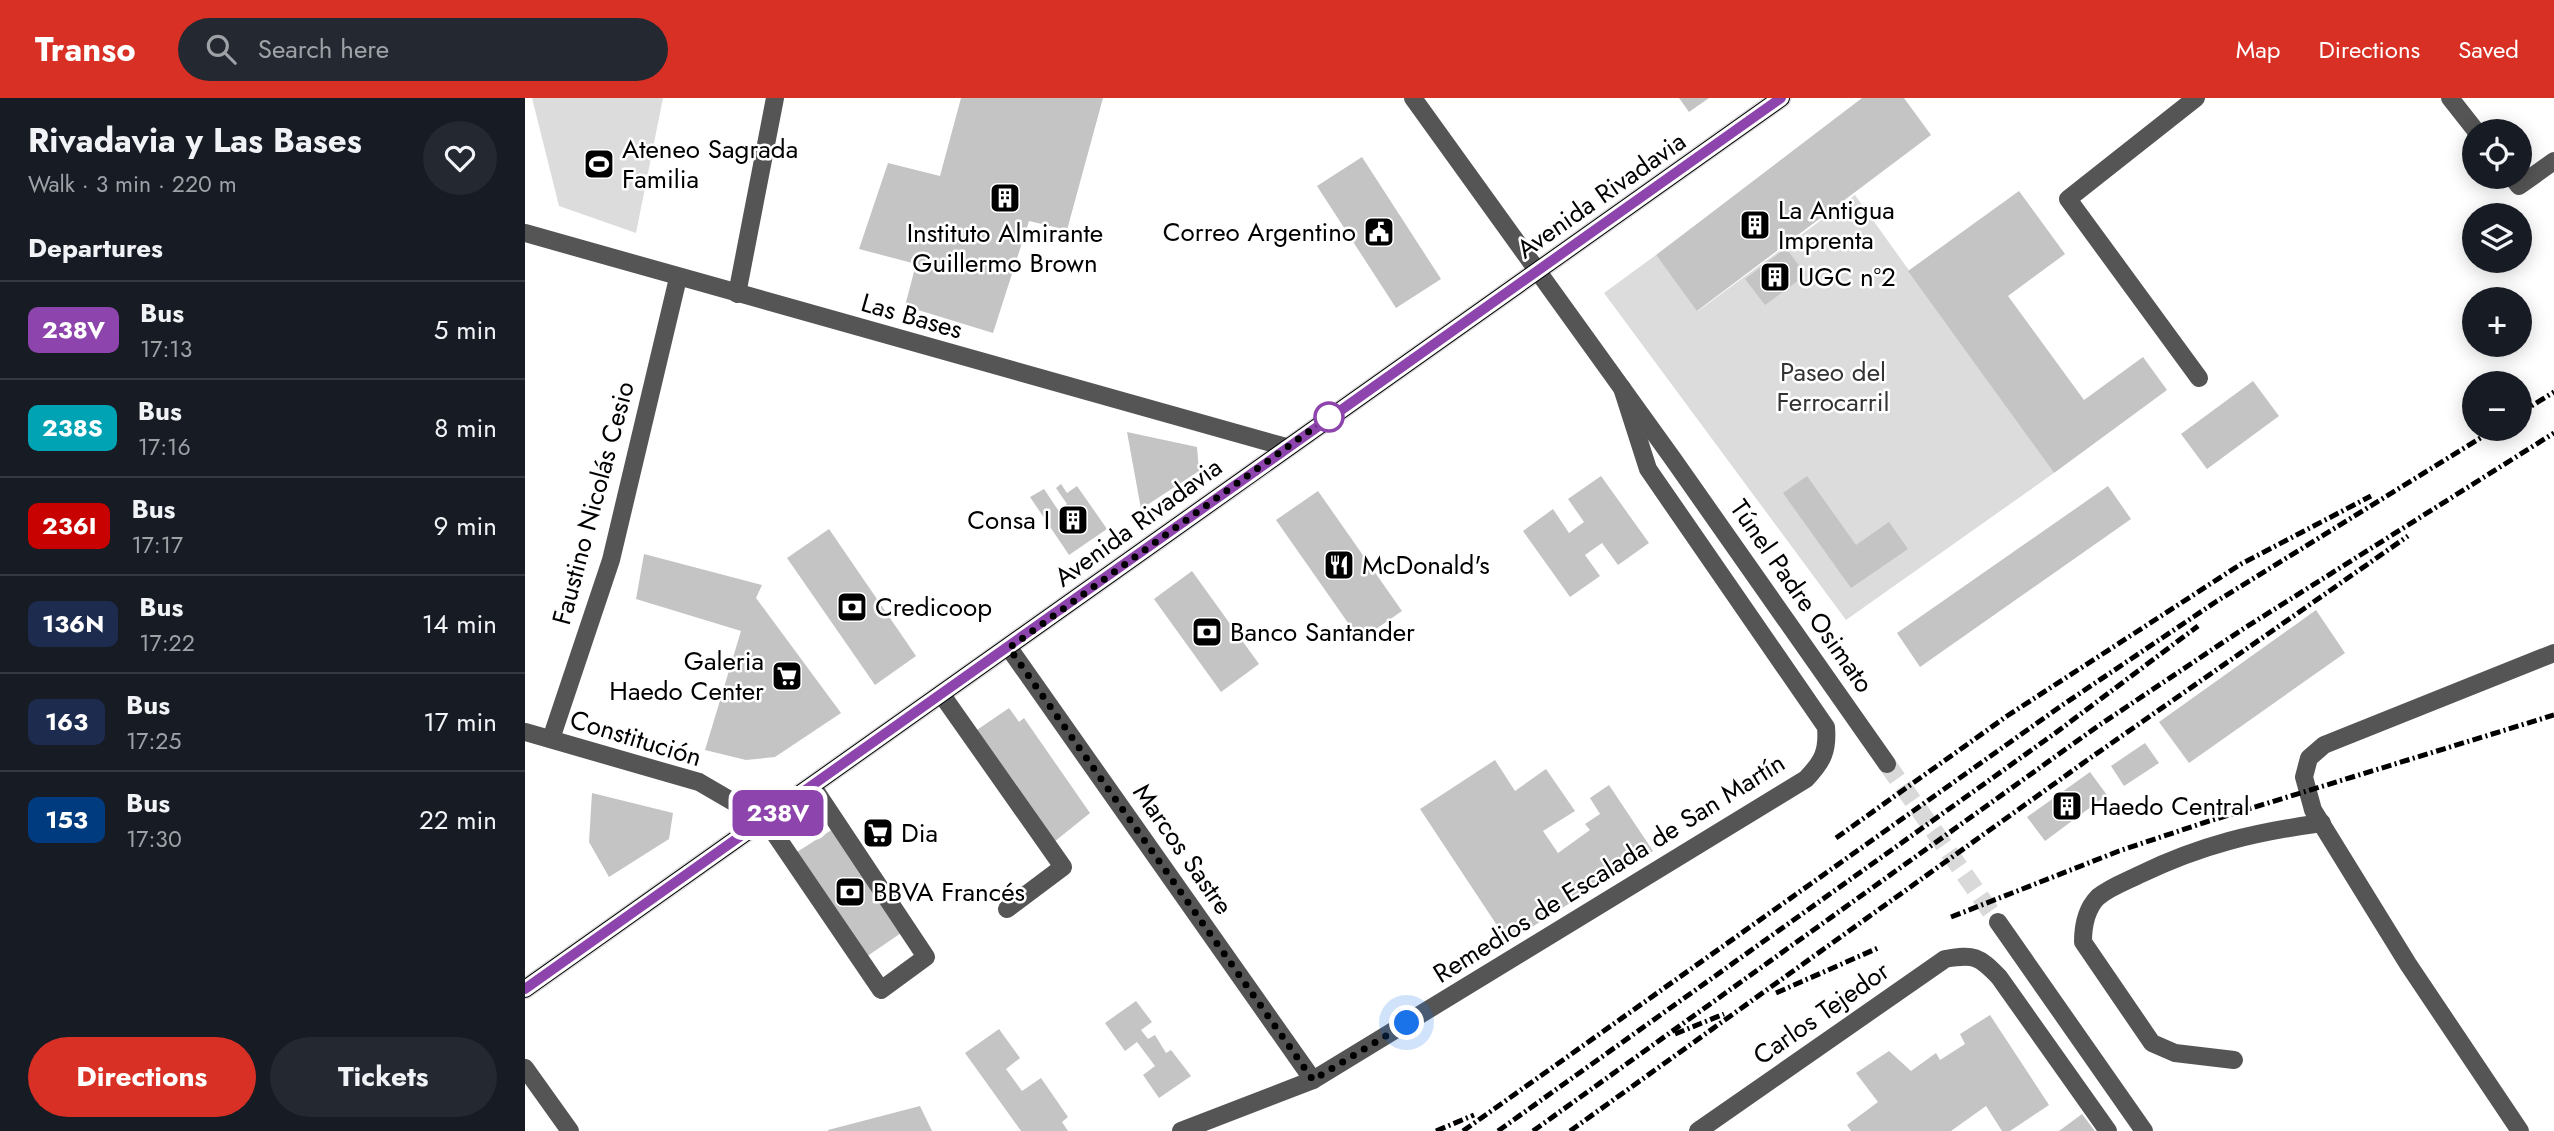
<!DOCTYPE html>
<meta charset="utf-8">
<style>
body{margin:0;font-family:Jost,sans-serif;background:#242831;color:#f1f3f6;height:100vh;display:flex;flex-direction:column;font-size:26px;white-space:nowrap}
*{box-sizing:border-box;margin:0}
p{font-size:23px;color:#9ea1a6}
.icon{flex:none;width:38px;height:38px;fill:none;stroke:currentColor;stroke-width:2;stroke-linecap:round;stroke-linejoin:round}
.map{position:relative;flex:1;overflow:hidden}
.sheet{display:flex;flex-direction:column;background:#171b24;width:525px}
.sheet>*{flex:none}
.badge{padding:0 14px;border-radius:10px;font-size:24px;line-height:46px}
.controls{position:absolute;left:1937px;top:21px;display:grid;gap:14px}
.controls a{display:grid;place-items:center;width:70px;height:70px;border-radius:50%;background:#171b24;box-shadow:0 4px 18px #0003;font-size:35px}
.you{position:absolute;width:35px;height:35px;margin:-18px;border:5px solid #fff;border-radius:50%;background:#1a73e8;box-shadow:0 0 0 10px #1a73e833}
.map>.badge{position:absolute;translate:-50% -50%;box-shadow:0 0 0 4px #fff}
h2{padding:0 28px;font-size:26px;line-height:63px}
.round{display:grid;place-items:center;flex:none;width:74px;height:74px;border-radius:37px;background:#242831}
.overview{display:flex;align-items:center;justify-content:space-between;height:119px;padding:0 28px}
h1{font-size:33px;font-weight:700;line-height:52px}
.action{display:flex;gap:14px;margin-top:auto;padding:14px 28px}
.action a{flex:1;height:80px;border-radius:42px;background:#d93025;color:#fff;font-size:28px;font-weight:700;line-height:80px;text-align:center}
.action a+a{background:#242831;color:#f1f3f6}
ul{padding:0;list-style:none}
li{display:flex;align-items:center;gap:21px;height:98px;padding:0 28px;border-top:2px solid #363941}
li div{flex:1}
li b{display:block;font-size:26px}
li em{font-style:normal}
li .badge{min-width:77px;font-weight:700;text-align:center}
header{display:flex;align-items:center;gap:42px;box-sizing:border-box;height:98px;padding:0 35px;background:#d93025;color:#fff}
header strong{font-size:33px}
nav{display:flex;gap:38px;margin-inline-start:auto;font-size:24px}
.search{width:490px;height:63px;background:#242831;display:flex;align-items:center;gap:18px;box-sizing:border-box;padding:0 24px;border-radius:38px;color:#9ea1a6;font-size:26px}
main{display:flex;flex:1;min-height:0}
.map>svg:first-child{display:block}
</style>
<header>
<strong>Transo</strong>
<div class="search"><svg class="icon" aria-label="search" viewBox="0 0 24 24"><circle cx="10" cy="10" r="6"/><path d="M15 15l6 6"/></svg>Search here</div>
<nav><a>Map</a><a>Directions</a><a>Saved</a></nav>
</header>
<main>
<section class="sheet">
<div class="overview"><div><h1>Rivadavia y Las Bases</h1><p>Walk · 3 min · 220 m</p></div><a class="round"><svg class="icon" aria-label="heart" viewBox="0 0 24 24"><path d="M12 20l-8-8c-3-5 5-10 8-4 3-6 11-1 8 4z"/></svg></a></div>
<h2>Departures</h2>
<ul>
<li><span class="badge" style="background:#8e44ad;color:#fff">238V</span><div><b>Bus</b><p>17:13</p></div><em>5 min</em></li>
<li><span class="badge" style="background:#00a3b4;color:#fff">238S</span><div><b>Bus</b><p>17:16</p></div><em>8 min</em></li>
<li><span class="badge" style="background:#c70201;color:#fff">236I</span><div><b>Bus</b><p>17:17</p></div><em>9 min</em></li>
<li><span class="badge" style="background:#1d2b4f;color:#fff">136N</span><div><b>Bus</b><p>17:22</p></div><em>14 min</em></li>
<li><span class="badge" style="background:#1d2b4f;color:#fff">163</span><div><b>Bus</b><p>17:25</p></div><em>17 min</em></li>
<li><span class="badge" style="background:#003b80;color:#fff">153</span><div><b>Bus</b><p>17:30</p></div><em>22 min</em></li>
</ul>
<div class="action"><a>Directions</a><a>Tickets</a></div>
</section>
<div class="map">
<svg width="2029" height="1033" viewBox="0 0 2029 1033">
<rect width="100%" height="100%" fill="#fff"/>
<g fill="#dcdcdc">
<polygon points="7,0 138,0 111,135 34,108"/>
<polygon points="1330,97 1529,375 1321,522 1079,195 1131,157 1173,213"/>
</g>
<g fill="#c4c4c4">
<polygon points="436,0 578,0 542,132 504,123 468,235 380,208 391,166 334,151 363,65 415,78"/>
<polygon points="1154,0 1184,0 1164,14"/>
<polygon points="1337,0 1379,0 1406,37 1172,213 1131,157"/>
<polygon points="837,59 916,181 871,210 792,88"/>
<polygon points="1494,93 1540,156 1483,198 1559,302 1618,259 1642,292 1529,375 1383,173"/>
<polygon points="1261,150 1281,177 1240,207 1220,181"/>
<polygon points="1728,283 1754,318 1682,371 1656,336"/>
<polygon points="602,334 672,349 674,373 616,411"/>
<polygon points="1076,378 1124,445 1093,467 1077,445 1060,457 1075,478 1045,499 998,433 1028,411 1044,435 1059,424 1043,401"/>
<polygon points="1282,378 1331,447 1364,424 1383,451 1326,490 1258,395"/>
<polygon points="536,386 542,395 552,388 582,431 544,457 505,399 519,391 533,412 542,406 531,390"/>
<polygon points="1583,388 1606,421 1395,569 1372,535"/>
<polygon points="793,393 877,513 835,542 751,422"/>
<polygon points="304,431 391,558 350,587 262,460"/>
<polygon points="119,456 237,487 231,500 316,615 250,659 221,662 180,652 216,533 111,501"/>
<polygon points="667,473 734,566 696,594 629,501"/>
<polygon points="1791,512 1820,555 1664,665 1634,624"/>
<polygon points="484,610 494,624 499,620 565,715 529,744 449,634"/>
<polygon points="1620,645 1634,665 1599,688 1586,668"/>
<polygon points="970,662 990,693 1021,671 1050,713 1018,733 1033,755 1065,732 1060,726 1075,716 1065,700 1084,687 1128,753 983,844 895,711"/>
<polygon points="1565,674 1582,697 1520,743 1502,719"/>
<polygon points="67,695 148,715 144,741 84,779 64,744"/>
<polygon points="308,731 379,833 341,859 272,754"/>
<polygon points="611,903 627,924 616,932 623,941 630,937 641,955 646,952 666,978 634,1000 618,977 630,968 612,944 600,953 580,925"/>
<polygon points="1465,917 1524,1007 1485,1033 1477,1033 1461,1008 1426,1033 1326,1033 1322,1027 1353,1004 1331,975 1364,953 1386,973 1411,955 1415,962 1440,946 1435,936"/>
<polygon points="474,931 495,960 481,971 497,993 516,980 543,1019 537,1024 543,1033 496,1033 440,955"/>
<polygon points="395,1008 407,1033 303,1033 303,1032"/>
<polygon points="1557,1016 1570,1033 1534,1033"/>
</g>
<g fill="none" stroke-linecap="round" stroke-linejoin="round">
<polyline stroke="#d9d9d9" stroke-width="18" stroke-dasharray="18 9" stroke-linecap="butt" points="1362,666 1473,824"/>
<g stroke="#dbdbdb" stroke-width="21">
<polyline id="major" points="0,891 1256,0"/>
</g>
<g stroke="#555" stroke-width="18">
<polyline points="888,0 1148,361 1362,666"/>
<polyline points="1671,0 1543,101 1674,280"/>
<polyline points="1925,0 1951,33"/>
<polyline points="1987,79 1994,88 2029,63"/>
<polyline points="0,135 761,349"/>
<polyline points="212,196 250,0"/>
<polyline points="484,550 788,982"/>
<polyline points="417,597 538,769 482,811"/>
<polyline points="0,634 174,684 241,723 356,892 401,859 288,689"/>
<polyline points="26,641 86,462 153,180"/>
<polyline points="1473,824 1619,1033"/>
<path d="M1709 962 1650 955 1627 945 1558 844C1558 828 1561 811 1573 799 1585 789 1602 783 1616 776 1676 747 1730 734 1797 725"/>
<polyline points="0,970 45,1033"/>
<path d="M656 1033 788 982 1281 681C1298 663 1303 653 1301 629L1123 371 1097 290"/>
<path d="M1173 1033 1420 861C1449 856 1454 858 1474 879L1583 1033"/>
<polyline points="1995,1033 1883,866 1788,712 1779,679 1784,660 1799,647 2029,555"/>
</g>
<use href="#major" stroke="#000" stroke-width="18"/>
<g stroke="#000" stroke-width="5" stroke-dasharray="10 3.5 2 3.5" stroke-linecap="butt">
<polyline points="1995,315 2029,294"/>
<polyline points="1311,740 1482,618 1716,466 1846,398"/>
<polyline points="1426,819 1594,753 1678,725 2029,617"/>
<polyline points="1251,895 1353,850"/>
<polyline points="1150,936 1199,916"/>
<polyline points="911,1033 949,1017"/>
<polyline points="938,1033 1536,608 1692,503 1970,331"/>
<polyline points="973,1033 1529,636 1673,528"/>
<polyline points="1008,1033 1573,628 1718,531 2029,335"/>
<polyline points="1045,1033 1561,663 1883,438"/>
</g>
</g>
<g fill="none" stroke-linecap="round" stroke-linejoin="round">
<g stroke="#fff" stroke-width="16">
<polyline id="line" points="0,891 1256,0"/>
</g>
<use href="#line" stroke="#8e44ad" stroke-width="10"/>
<polyline stroke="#000" stroke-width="7" stroke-dasharray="0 12.6" points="804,319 484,550 788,982 882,925"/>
</g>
<defs>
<g id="stadium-square" transform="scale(1.575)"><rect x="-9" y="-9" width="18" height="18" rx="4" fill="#000" stroke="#fff"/><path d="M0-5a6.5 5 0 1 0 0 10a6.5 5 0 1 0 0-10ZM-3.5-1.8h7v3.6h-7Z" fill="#fff"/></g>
<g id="building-square" transform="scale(1.575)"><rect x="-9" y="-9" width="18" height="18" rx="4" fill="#000" stroke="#fff"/><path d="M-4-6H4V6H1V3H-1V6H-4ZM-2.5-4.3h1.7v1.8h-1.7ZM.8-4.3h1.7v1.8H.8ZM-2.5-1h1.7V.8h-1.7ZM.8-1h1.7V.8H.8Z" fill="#fff"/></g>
<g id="civic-square" transform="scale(1.575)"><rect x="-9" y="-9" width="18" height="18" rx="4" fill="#000" stroke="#fff"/><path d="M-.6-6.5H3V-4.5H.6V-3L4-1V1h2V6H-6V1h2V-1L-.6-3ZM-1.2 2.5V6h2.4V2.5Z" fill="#fff"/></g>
<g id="restaurant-square" transform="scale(1.575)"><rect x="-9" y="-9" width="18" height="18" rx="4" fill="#000" stroke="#fff"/><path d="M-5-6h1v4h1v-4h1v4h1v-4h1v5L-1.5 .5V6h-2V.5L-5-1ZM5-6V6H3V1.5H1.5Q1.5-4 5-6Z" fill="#fff"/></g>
<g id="bank-square" transform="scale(1.575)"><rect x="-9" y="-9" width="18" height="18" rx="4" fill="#000" stroke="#fff"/><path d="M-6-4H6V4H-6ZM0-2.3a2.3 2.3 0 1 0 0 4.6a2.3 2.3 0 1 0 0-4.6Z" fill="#fff"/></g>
<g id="supermarket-square" transform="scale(1.575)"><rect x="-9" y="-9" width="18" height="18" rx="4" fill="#000" stroke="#fff"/><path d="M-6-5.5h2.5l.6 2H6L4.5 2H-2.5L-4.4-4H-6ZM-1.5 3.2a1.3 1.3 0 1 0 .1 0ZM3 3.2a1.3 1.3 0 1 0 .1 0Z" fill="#fff"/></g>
</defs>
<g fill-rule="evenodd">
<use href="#stadium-square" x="74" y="66"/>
<use href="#building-square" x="480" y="100"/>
<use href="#building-square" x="1230" y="127"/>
<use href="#civic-square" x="854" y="134"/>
<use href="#building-square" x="1250" y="179"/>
<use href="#building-square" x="548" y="422"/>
<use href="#restaurant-square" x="814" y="467"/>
<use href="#bank-square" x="327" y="509"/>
<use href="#bank-square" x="682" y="534"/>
<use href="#supermarket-square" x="262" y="578"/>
<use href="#building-square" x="1542" y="708"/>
<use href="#supermarket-square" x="353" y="735"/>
<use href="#bank-square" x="325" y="794"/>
</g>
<circle fill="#fff" stroke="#8e44ad" stroke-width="3.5" cx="804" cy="319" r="14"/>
<g text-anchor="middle" stroke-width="5" stroke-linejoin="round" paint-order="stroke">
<g font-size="26" fill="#000" stroke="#fff" text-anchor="start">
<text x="97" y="60">Ateneo Sagrada<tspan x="97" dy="30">Familia</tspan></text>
<text x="1253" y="121">La Antigua<tspan x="1253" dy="30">Imprenta</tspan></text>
<text x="831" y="143" text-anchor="end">Correo Argentino</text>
<text x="480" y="144" text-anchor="middle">Instituto Almirante<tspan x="480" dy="30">Guillermo Brown</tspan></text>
<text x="1273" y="188">UGC n°2</text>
<text x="525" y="431" text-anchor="end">Consa I</text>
<text x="837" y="476">McDonald's</text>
<text x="350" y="518">Credicoop</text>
<text x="705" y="543">Banco Santander</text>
<text x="239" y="572" text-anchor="end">Galeria<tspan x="239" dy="30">Haedo Center</tspan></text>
<text x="1565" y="717">Haedo Central</text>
<text x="376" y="744">Dia</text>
<text x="348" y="803">BBVA Francés</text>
</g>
<g font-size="26" fill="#000" stroke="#fff">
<text transform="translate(1076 97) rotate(-35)" y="9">Avenida Rivadavia</text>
<text transform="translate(387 218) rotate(16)" y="9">Las Bases</text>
<text transform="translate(68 405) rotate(-75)" y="9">Faustino Nicolás Cesio</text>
<text transform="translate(613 424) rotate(-36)" y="9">Avenida Rivadavia</text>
<text transform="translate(1277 498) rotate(55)" y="9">Túnel Padre Osimato</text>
<text transform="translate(111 640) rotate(17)" y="9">Constitución</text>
<text transform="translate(658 751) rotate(55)" y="9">Marcos Sastre</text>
<text transform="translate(1084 770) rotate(-32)" y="9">Remedios de Escalada de San Martín</text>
<text transform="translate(1296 915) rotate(-35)" y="9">Carlos Tejedor</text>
</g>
<g font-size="26" fill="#333" stroke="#fff">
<text x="1308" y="283">Paseo del<tspan x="1308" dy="30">Ferrocarril</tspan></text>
</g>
</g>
</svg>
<div class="controls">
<a><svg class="icon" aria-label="locate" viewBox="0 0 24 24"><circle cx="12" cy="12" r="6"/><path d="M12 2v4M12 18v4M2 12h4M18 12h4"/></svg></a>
<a><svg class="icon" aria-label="layers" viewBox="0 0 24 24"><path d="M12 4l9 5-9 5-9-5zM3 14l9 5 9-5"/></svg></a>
<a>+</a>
<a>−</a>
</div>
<div class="you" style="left:882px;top:925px"></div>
<b class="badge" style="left:253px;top:715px;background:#8e44ad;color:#fff">238V</b>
</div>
</main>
